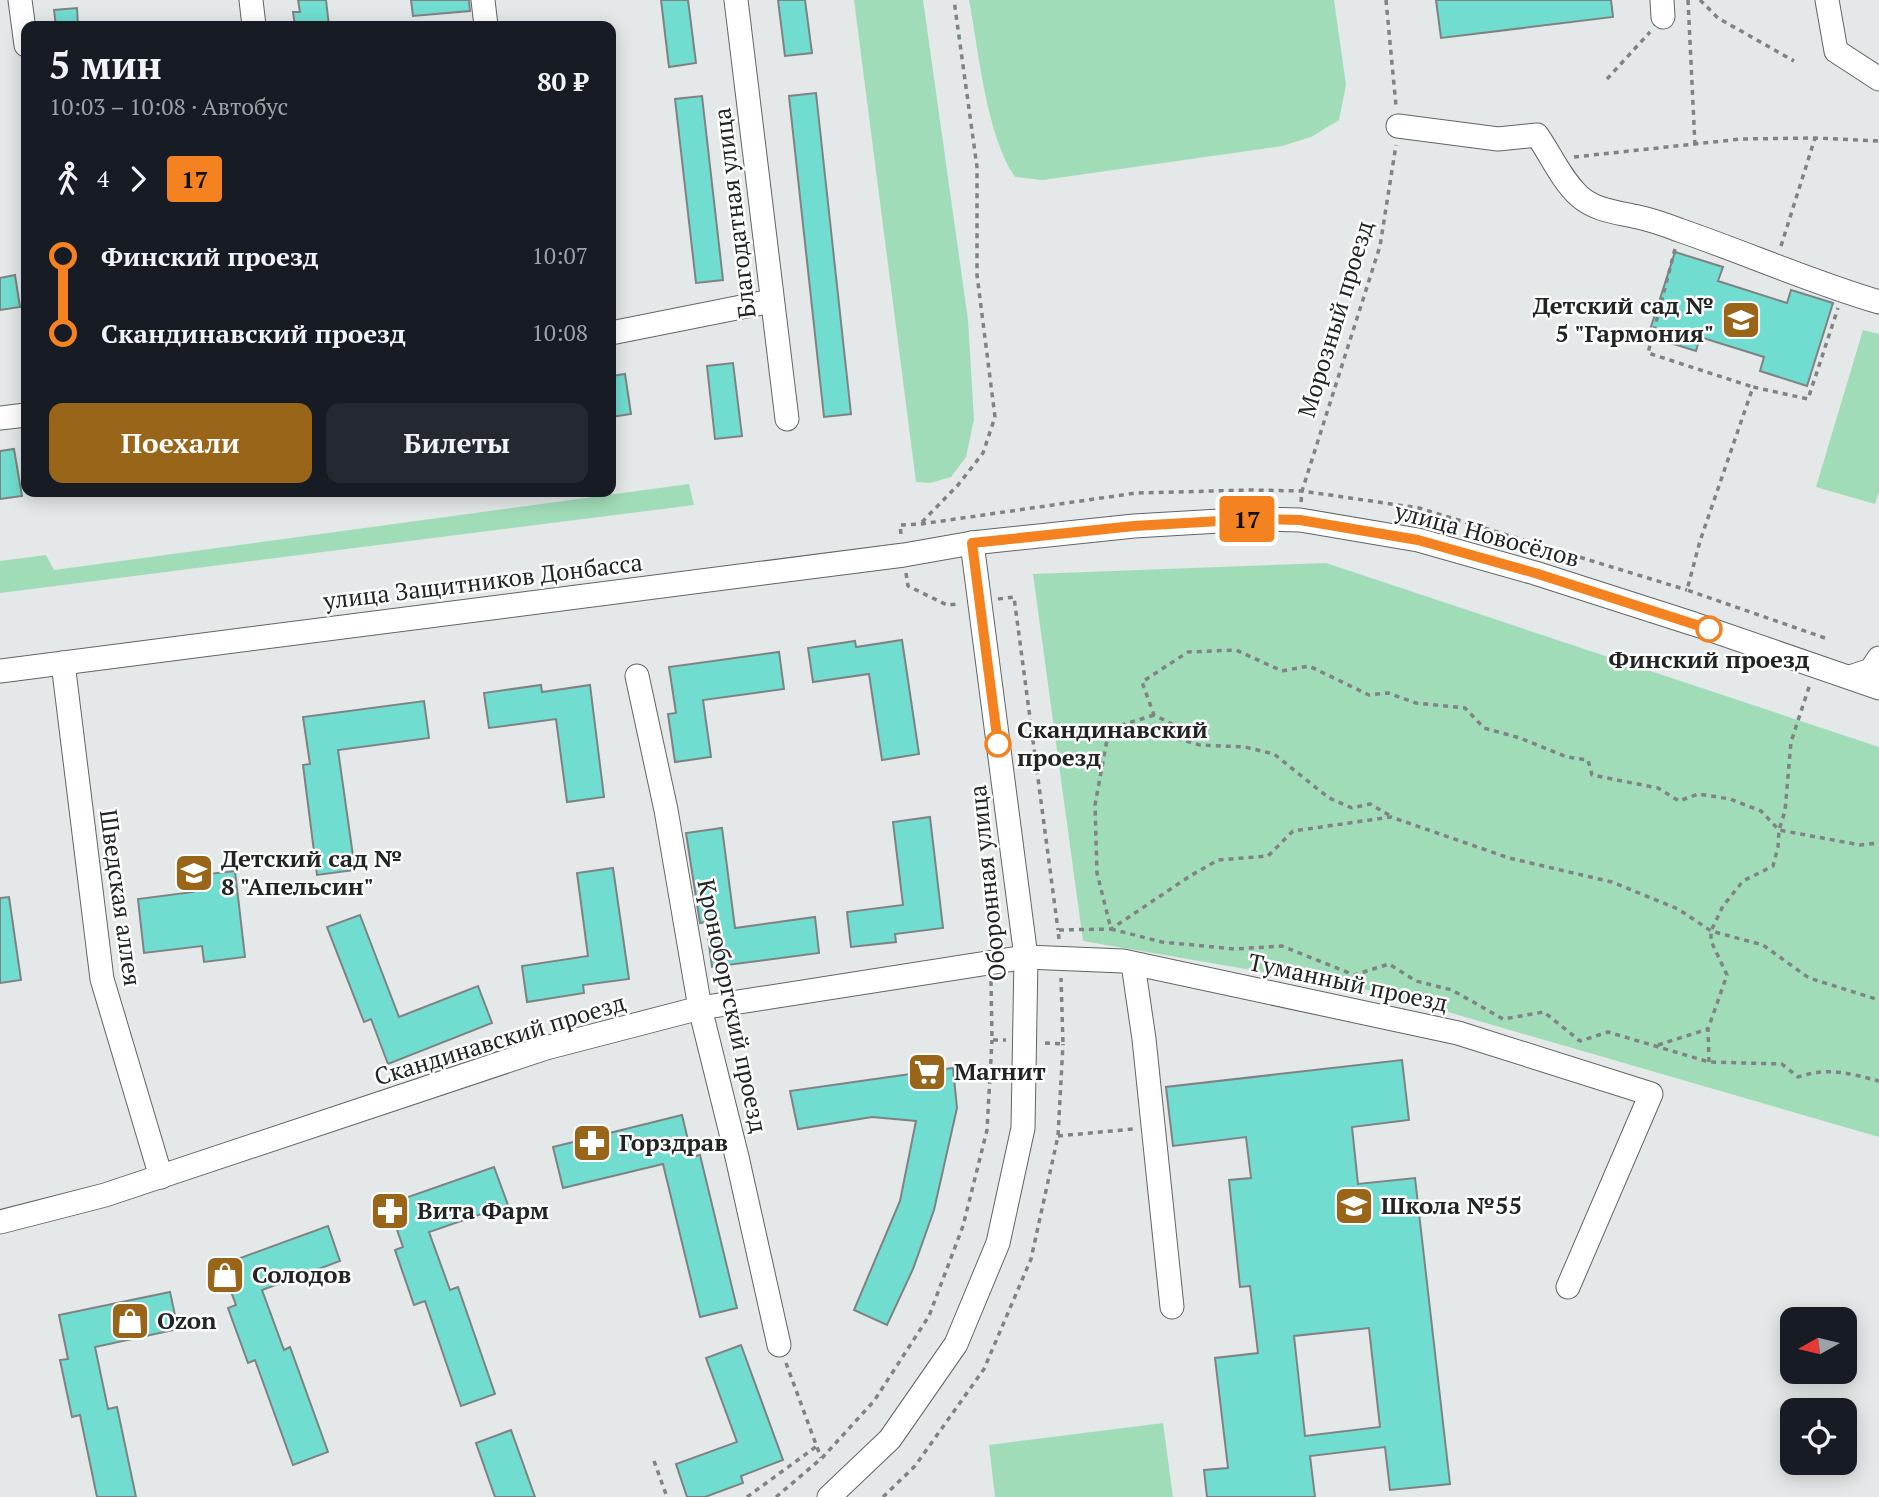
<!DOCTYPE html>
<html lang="ru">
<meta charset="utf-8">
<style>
body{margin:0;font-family:"PT Serif",serif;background:#242831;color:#f1f3f6;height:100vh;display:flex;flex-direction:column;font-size:26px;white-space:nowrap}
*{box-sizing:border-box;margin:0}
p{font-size:23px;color:#9ea1a6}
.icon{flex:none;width:38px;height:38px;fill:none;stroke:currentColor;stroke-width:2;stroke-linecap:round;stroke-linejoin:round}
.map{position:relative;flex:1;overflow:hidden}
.drawer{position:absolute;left:21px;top:21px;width:595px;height:476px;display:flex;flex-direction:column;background:#171b24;border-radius:14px;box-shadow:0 4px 18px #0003}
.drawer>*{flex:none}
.badge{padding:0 14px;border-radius:5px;font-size:24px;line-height:46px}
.needle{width:46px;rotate:262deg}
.tools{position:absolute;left:1780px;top:1307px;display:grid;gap:14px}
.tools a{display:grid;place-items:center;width:77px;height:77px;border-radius:14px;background:#171b24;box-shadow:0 4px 18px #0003;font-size:35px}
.map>.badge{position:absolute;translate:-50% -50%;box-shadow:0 0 0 4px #fff}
.legs{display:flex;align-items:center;gap:10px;height:77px;padding:0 28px;font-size:23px}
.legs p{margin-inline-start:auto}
.overview{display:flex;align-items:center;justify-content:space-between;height:119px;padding:0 28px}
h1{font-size:38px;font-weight:800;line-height:52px}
.cta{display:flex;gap:14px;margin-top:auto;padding:14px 28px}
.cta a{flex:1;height:80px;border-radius:14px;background:#986519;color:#fff;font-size:28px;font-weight:800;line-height:80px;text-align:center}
.cta a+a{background:#242831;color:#f1f3f6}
ul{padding:0 28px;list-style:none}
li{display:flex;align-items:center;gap:24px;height:77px;font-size:26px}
li i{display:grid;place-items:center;width:10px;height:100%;margin:0 9px;background:currentColor}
li i::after{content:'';width:18px;height:18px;margin:-9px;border:5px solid;border-radius:50%;background:#171b24}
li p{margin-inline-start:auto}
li:first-child i{background:linear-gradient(#0000 50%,currentColor 0)}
li:last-child i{background:linear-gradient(currentColor 50%,#0000 0)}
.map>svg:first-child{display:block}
</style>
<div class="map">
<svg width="1879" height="1497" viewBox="0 0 1879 1497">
<rect width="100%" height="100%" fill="#e4e8e9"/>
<g fill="#a1dcb8">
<polygon points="854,0 923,0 968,320 974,419 966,457 951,477 930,483 916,482"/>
<path d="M969 0H1334L1346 85 1339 120 1311 137 1282 146 1043 180 1015 177C986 135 979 52 969 0Z"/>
<polygon points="1863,330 1879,334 1879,492 1875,504 1816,487"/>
<polygon points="689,484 694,505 0,593 0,561 46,555 54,570"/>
<polygon points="1326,563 1879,747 1879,1137 1379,992 1083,941 1033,574"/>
<polygon points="1163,1423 1173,1497 995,1497 989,1445"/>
</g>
<g fill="#71ddd1" stroke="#7f8282" stroke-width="2" fill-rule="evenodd">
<polygon points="298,0 326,0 329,26 295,26 293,12 300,12"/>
<polygon points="411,0 469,0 470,11 413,16"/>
<polygon points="661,0 688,0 696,63 669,67"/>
<polygon points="778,0 805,0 812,53 785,56"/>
<polygon points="1436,0 1611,0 1613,17 1441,38"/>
<polygon points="77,8 78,26 56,26 54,10"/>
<polygon points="816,93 851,414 824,417 789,96"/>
<polygon points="702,96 723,280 696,283 675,99"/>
<polygon points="1675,252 1723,267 1718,281 1787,303 1791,290 1833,303 1807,386 1760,371 1764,357 1700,337 1696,351 1648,336"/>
<polygon points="15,275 20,307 0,310 0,278"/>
<polygon points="733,363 742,436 715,439 707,366"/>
<polygon points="625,374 631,414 611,417 611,376"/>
<polygon points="14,449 22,496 0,499 0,451"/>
<polygon points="902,640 919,754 882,760 869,674 813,682 808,648 855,641 856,647"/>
<polygon points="779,652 784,689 703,700 711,757 675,762 668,714 676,713 669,667"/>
<polygon points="541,685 542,692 590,685 604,797 567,802 556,719 489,728 484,693"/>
<polygon points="424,701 429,738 338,750 355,870 317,875 303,765 310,764 303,717"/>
<polygon points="930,817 943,928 895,934 896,942 851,947 847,912 903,905 893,822"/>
<polygon points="722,828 735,928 815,917 819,953 712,967 706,922 700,923 686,833"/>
<polygon points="613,868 629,979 583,985 584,993 527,1002 522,966 588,956 577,873"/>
<polygon points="235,871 245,957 204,962 202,946 144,953 138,899 193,892 191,876"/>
<polygon points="9,897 21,980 0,983 0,898"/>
<polygon points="360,915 399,1017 478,986 492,1023 388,1064 371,1019 364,1022 327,927"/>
<path d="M1402 1060 1409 1120 1352 1127 1358 1184 1415 1178 1450 1484 1390 1490 1385 1447 1310 1456 1315 1497H1207L1204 1470 1228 1468 1215 1358 1258 1353 1250 1286 1240 1287 1229 1180 1251 1178 1246 1137 1173 1146 1166 1087ZM1369 1328 1380 1427 1305 1436 1294 1336Z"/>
<polygon points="953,1068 957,1108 934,1210 913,1269 887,1325 854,1310 900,1201 916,1121 872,1117 798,1129 790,1091"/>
<polygon points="682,1115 692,1157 700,1155 737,1308 700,1317 663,1164 563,1188 553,1147"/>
<polygon points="494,1167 508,1205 429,1232 450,1290 458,1287 495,1394 461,1406 425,1301 414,1305 395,1250 403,1247 388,1204"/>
<polygon points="328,1226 340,1261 262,1290 284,1350 290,1347 328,1452 293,1465 255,1360 248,1363 228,1308 236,1305 221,1265"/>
<polygon points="170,1292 178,1329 95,1347 108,1409 117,1407 136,1497 97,1497 80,1415 72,1417 60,1360 68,1359 59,1315"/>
<polygon points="741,1345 783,1460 741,1476 743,1483 705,1497 687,1497 676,1464 737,1442 706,1358"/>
<polygon points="511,1430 535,1497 495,1497 476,1443"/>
</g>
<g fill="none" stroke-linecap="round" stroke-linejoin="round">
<g stroke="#616465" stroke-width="25">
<g id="minor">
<polyline points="20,0 26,45"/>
<polyline points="251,0 254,26"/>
<polyline points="483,0 486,26"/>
<polyline points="736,0 787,419"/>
<polyline points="1662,0 1663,17"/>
<polyline points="1827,0 1836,51 1879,79"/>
<path d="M1398 126 1498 139 1537 135C1551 155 1561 179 1579 196 1596 211 1617 212 1638 217 1652 220 1666 225 1679 230 1746 253 1811 282 1879 302"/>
<polyline points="611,333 772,301"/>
<polyline points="0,418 26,415"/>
<polyline points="63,663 102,979 161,1177"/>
<polyline points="0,671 904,555 972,543 1134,526 1254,519 1300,520 1418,540 1535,573 1694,624 1879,688"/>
<polyline points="637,676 666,810 700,1008 737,1157 779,1345"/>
<polyline points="1850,677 1871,670 1879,658"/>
<polyline points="1133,964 1144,1039 1172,1307"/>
<polyline points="0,1222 105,1195 546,1048 700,1008 1026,957 1123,961 1458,1033 1651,1094 1568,1287"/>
<polyline points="829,1497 890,1439 956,1344 998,1243 1023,1128 1026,957 972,543"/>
</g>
</g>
<g stroke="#808384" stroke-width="3.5" stroke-dasharray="5 5" stroke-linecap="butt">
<polyline points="1386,0 1396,106"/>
<polyline points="1688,0 1695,145"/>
<polyline points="1700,0 1718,18 1794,61"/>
<polyline points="1607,79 1650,32"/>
<polyline points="1574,157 1741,139 1815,138 1879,141"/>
<polyline points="1781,246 1815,138"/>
<polyline points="1675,249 1648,353 1753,387"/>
<polyline points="1301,502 1302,491 1380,246 1396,145"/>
<polyline points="922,522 958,485 983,453 995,417 977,275 977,167 954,0"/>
<polyline points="901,534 900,525 921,524 1136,493 1252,490 1302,491 1419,508 1687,590"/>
<polyline points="906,573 908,586 947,605 959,604"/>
<polyline points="998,599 1014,597 1058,930"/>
<polyline points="1825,638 1687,590 1700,541 1753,387 1808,399 1838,308"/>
<path d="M1154 715 1109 729 1095 805 1097 873 1111 929 1162 942 1235 949 1282 946 1354 975 1389 964 1416 981 1452 990 1503 1019 1544 1012 1580 1041 1608 1032 1709 1062 1782 1064 1798 1077C1829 1067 1848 1073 1879 1081"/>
<polyline points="1389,815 1370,804 1352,808 1329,798 1274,754 1245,747 1200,745 1175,738 1172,724 1154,715 1142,682 1188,652 1236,650 1282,671 1309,666 1369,695 1388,693 1416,703 1465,708 1484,728 1520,738 1567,757 1588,760 1592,775 1658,788 1679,801 1698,794 1730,799 1761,811 1779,830 1860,845 1879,843"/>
<polyline points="1059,939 1058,930 1111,929 1190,876 1218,860 1268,856 1293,831 1391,817 1509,858 1612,882 1678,909 1711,931 1763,945 1809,978 1879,1000"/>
<polyline points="991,981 992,1040 1006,1040"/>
<polyline points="1045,1043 1063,1044 1061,978"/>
<polyline points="1658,1045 1708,1029"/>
<polyline points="1709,1062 1708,1029 1727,975 1711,941 1711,931 1723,906 1743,881 1773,866 1778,847 1779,830 1785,811 1791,742 1810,684"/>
<polyline points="1058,1136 1133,1129"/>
<polyline points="786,1363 821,1458"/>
<polyline points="654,1461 667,1497"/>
<polyline points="747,1497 817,1446"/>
<polyline points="776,1497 822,1458 874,1401 929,1316 963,1226 987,1130 992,1040"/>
<polyline points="883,1497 915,1466 984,1369 1031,1259 1058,1136 1063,1044"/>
</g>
<use href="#minor" stroke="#fff" stroke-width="23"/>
</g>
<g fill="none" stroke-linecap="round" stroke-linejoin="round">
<g stroke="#fff" stroke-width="16">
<polyline id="line-1" points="998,744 972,543 1134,526 1254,519 1300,520 1418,540 1535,573 1709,629"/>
</g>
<use href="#line-1" stroke="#f58220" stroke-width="10"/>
</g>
<defs>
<g id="school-square" transform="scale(2.0125)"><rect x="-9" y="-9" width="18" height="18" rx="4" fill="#986519" stroke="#fff"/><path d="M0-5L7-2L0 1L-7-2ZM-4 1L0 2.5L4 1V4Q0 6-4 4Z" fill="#fff"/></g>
<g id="supermarket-square" transform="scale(2.0125)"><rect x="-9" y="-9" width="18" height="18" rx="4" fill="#986519" stroke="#fff"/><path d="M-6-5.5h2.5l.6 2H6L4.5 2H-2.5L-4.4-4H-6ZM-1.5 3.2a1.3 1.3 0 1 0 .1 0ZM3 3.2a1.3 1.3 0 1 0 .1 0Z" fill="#fff"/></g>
<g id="pharmacy-square" transform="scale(2.0125)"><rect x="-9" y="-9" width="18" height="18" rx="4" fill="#986519" stroke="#fff"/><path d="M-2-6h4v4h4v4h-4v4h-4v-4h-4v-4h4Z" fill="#fff"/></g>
<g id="shop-square" transform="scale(2.0125)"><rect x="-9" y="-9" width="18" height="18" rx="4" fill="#986519" stroke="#fff"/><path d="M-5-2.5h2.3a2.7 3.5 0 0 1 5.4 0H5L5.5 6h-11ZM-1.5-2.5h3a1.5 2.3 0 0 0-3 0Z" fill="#fff"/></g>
</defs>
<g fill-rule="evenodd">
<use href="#school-square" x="1741" y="320"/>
<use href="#school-square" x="194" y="873"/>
<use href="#supermarket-square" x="927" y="1072"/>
<use href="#pharmacy-square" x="592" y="1143"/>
<use href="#school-square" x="1354" y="1206"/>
<use href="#pharmacy-square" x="390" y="1211"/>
<use href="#shop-square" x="225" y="1275"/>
<use href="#shop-square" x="130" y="1321"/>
</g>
<g fill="#fff" stroke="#f58220" stroke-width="3.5">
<circle cx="1709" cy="629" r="12"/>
<circle cx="998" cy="744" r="12"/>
</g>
<g text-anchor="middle" stroke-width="5" stroke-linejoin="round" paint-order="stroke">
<g font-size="24" fill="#222424" stroke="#fff">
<text transform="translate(735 213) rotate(-97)" y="8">Благодатная улица</text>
<text transform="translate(1336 319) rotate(-73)" y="8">Морозный проезд</text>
<text transform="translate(1487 535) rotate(15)" y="8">улица Новосёлов</text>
<text transform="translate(483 582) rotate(-7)" y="8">улица Защитников Донбасса</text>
<text transform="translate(988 883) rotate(-96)" y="8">Оборонная улица</text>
<text transform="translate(120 898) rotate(82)" y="8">Шведская аллея</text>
<text transform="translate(1348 983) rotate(12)" y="8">Туманный проезд</text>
<text transform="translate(732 1006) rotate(78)" y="8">Кроноборгский проезд</text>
<text transform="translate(500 1040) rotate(-17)" y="8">Скандинавский проезд</text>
</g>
<g font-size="24" font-weight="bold" fill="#222424" stroke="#fff" text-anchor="start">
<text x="1714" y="314" text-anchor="end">Детский сад №<tspan x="1714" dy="28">5 "Гармония"</tspan></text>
<text x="221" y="867">Детский сад №<tspan x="221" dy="28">8 "Апельсин"</tspan></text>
<text x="954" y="1080">Магнит</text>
<text x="619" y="1151">Горздрав</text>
<text x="1381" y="1214">Школа №55</text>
<text x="417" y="1219">Вита Фарм</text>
<text x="252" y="1283">Солодов</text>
<text x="157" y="1329">Ozon</text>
</g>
<g font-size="24" font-weight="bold" fill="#222424" stroke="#fff">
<text x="1709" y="668">Финский проезд</text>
<text x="1017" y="738" text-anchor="start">Скандинавский<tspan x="1017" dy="28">проезд</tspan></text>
</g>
</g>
</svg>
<div class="tools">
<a><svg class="needle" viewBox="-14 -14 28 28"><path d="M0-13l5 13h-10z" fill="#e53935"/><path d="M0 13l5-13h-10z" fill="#9ea1a6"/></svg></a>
<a><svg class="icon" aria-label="locate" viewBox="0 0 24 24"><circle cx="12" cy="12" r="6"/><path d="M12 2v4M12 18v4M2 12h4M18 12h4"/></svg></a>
</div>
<b class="badge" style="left:1247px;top:519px;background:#f58220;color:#111">17</b>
<section class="drawer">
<div class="overview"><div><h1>5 мин</h1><p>10:03 – 10:08 · Автобус</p></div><b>80 ₽</b></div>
<div class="legs"><svg class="icon" aria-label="walk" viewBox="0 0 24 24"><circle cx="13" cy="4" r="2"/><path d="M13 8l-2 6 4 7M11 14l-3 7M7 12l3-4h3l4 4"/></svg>4<svg class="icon" aria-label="forward" viewBox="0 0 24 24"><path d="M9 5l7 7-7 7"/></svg><b class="badge" style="background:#f58220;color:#111">17</b></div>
<ul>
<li><i style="color:#f58220"></i><b>Финский проезд</b><p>10:07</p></li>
<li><i style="color:#f58220"></i><b>Скандинавский проезд</b><p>10:08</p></li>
</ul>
<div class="cta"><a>Поехали</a><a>Билеты</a></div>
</section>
</div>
